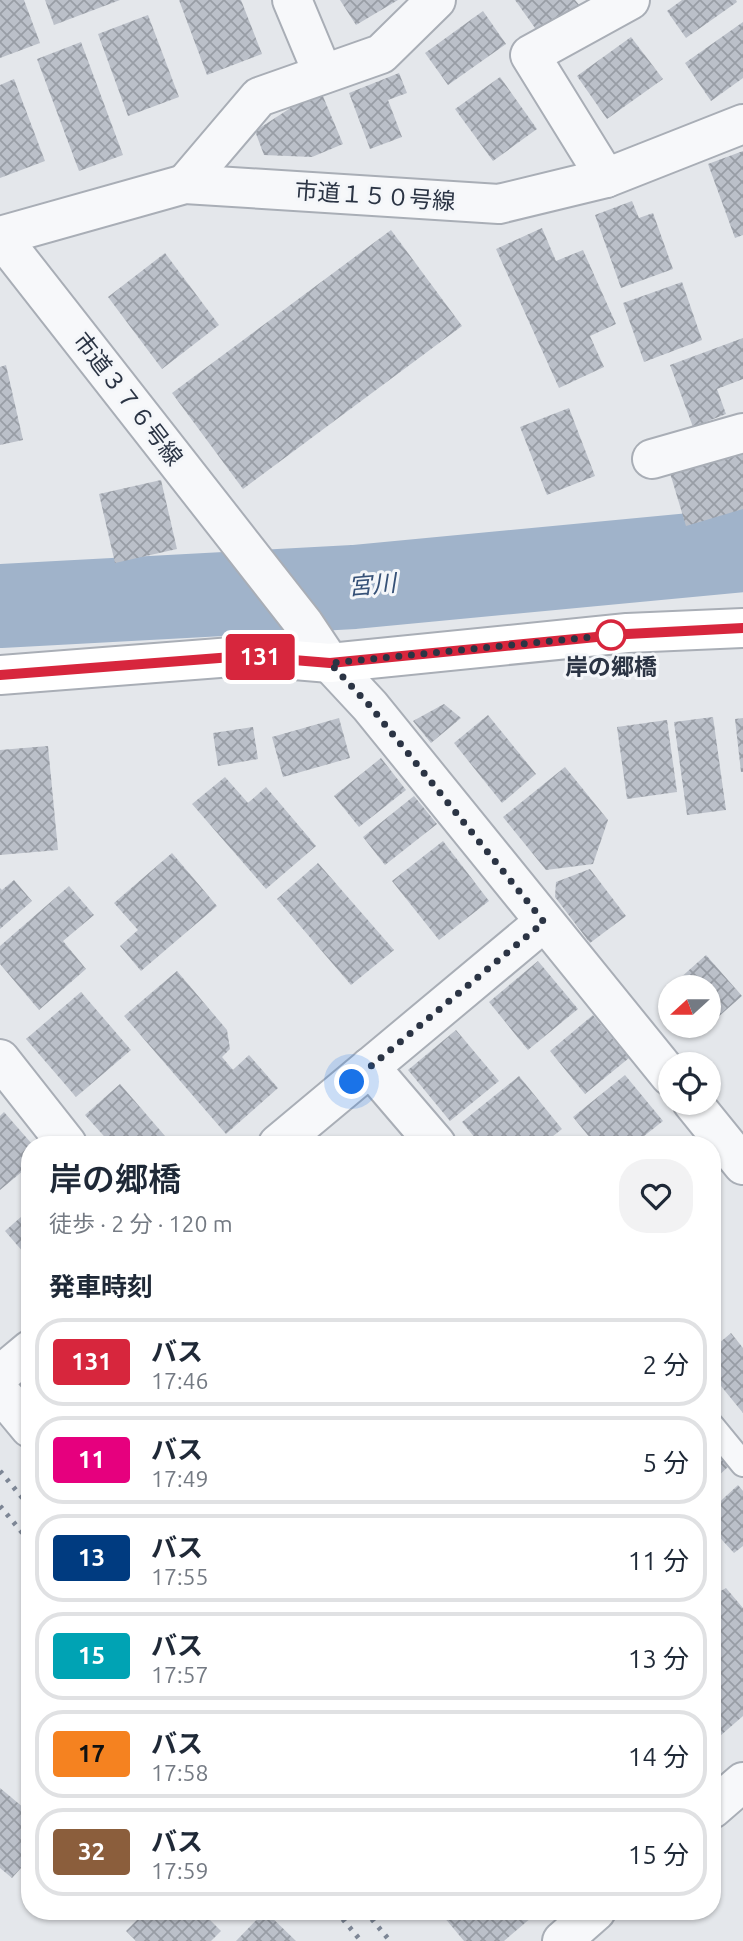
<!DOCTYPE html>
<html lang="ja">
<meta charset="utf-8">
<style>
body{margin:0;font-family:Ubuntu,"Noto Sans JP",sans-serif;background:#f2f2f3;color:#1f2937;height:100vh;display:flex;flex-direction:column;font-size:26px;white-space:nowrap}
*{box-sizing:border-box;margin:0}
p{font-size:23px;color:#747a83}
.icon{flex:none;width:38px;height:38px;fill:none;stroke:currentColor;stroke-width:2;stroke-linecap:round;stroke-linejoin:round}
.map{position:relative;flex:1;overflow:hidden}
.side{position:absolute;left:21px;top:1136px;width:700px;height:784px;display:flex;flex-direction:column;background:#fff;border-radius:28px;box-shadow:0 2px 5px #0004}
.side>*{flex:none}
.badge{padding:0 14px;border-radius:5px;font-size:24px;line-height:46px}
.needle{width:46px;rotate:249deg}
.fabs{position:absolute;left:658px;top:975px;display:grid;gap:14px}
.fabs a{display:grid;place-items:center;width:63px;height:63px;border-radius:50%;background:#fff;box-shadow:0 2px 5px #0004;font-size:35px}
.you{position:absolute;width:35px;height:35px;margin:-18px;border:5px solid #fff;border-radius:50%;background:#1a73e8;box-shadow:0 0 0 10px #1a73e833}
.map>.badge{position:absolute;translate:-50% -50%;box-shadow:0 0 0 4px #fff}
h2{padding:0 28px;font-size:26px;line-height:63px}
.round{display:grid;place-items:center;flex:none;width:74px;height:74px;border-radius:28px;background:#f2f2f3}
.head{display:flex;align-items:center;justify-content:space-between;height:119px;padding:0 28px}
h1{font-size:33px;font-weight:600;line-height:52px}
ul{padding:0;list-style:none}
li{display:flex;align-items:center;gap:21px;height:88px;margin:0 14px 10px;padding:0 14px;border:4px solid #e0e1e3;border-radius:28px}
li div{flex:1}
li b{display:block;font-size:26px}
li em{font-style:normal}
li .badge{min-width:77px;font-weight:700;text-align:center}
.map>svg:first-child{display:block}
</style>
<div class="map">
<svg width="743" height="1941" viewBox="0 0 743 1941">
<defs>
<pattern id="building-cross-hatch" width="8" height="8" patternUnits="userSpaceOnUse" patternTransform="scale(1.75)"><rect width="8" height="8" fill="#bbc0c9"/><path d="M0 0l8 8M0 8l8-8" fill="none" stroke="#989da5"/></pattern>
</defs>
<rect width="100%" height="100%" fill="#e4e7eb"/>
<g fill="none" stroke-linecap="round" stroke-linejoin="round">
<polyline stroke="#a0b3ca" stroke-width="84" points="0,606 354,587 743,550"/>
</g>
<g fill="url(#building-cross-hatch)">
<polygon points="0,0 24,0 40,43 0,58"/>
<polygon points="45,0 120,0 54,25"/>
<polygon points="179,0 241,0 262,54 207,75"/>
<polygon points="340,0 398,0 356,25"/>
<polygon points="515,0 575,0 580,6 540,35"/>
<polygon points="682,0 736,0 737,2 686,38 667,11"/>
<polygon points="483,11 506,44 448,85 425,53"/>
<polygon points="148,15 179,97 128,116 98,34"/>
<polygon points="743,22 743,78 711,101 685,63"/>
<polygon points="631,37 663,79 607,119 577,76"/>
<polygon points="81,42 123,155 79,171 37,59"/>
<polygon points="399,73 407,93 388,100 402,137 370,149 349,93"/>
<polygon points="500,77 537,129 493,161 455,109"/>
<polygon points="14,79 45,161 0,178 0,85"/>
<polygon points="322,94 343,144 312,157 264,155 255,131 292,107"/>
<polygon points="743,151 743,235 735,238 708,164"/>
<polygon points="632,201 639,218 653,213 673,269 621,288 595,215"/>
<polygon points="542,228 556,261 583,250 616,324 590,336 604,367 559,388 496,249"/>
<polygon points="391,230 462,326 243,489 172,393"/>
<polygon points="165,253 219,325 162,369 108,297"/>
<polygon points="682,282 702,340 644,362 623,303"/>
<polygon points="743,338 743,379 717,389 726,414 693,427 670,365"/>
<polygon points="6,365 23,440 0,445 0,367"/>
<polygon points="569,408 595,476 547,495 520,427"/>
<polygon points="743,451 743,509 686,526 670,473"/>
<polygon points="161,480 177,549 115,563 99,494"/>
<polygon points="444,704 461,718 431,743 413,721"/>
<polygon points="488,715 536,774 502,803 454,743"/>
<polygon points="713,717 726,810 687,815 674,722"/>
<polygon points="339,718 350,758 283,777 272,737"/>
<polygon points="743,718 743,772 741,772 735,719"/>
<polygon points="667,720 677,792 627,799 617,727"/>
<polygon points="253,727 258,759 218,766 213,733"/>
<polygon points="48,746 58,850 0,855 0,750"/>
<polygon points="381,758 406,790 359,827 334,796"/>
<polygon points="565,767 608,820 593,864 546,870 503,817"/>
<polygon points="225,777 248,803 266,787 316,846 266,889 192,804"/>
<polygon points="414,796 437,824 385,865 363,837"/>
<polygon points="443,841 489,901 439,940 392,881"/>
<polygon points="172,853 217,906 141,971 120,946 138,930 114,903"/>
<polygon points="318,863 394,950 351,985 277,899"/>
<polygon points="590,869 626,916 590,943 555,897 556,882"/>
<polygon points="14,880 32,901 0,929 0,888 2,890"/>
<polygon points="69,886 94,915 63,941 86,969 39,1010 0,964 0,946"/>
<polygon points="706,955 742,996 709,1025 709,987 670,987"/>
<polygon points="538,961 578,1009 528,1050 489,1002"/>
<polygon points="177,971 227,1030 230,1049 222,1057 233,1070 249,1055 278,1088 226,1134 124,1016"/>
<polygon points="81,992 131,1050 76,1097 26,1039"/>
<polygon points="593,1015 629,1058 585,1094 550,1051"/>
<polygon points="693,1026 708,1026 700,1033"/>
<polygon points="456,1030 499,1081 450,1121 408,1070"/>
<polygon points="625,1075 663,1121 634,1144 595,1144 573,1117"/>
<polygon points="519,1076 562,1129 543,1144 480,1144 462,1122"/>
<polygon points="120,1084 172,1144 111,1144 85,1115"/>
<polygon points="4,1112 32,1144 30,1165 0,1190 0,1116"/>
<polygon points="30,1209 30,1260 5,1231"/>
<polygon points="731,1333 743,1348 743,1413 712,1375 712,1349"/>
<polygon points="712,1445 730,1465 712,1482"/>
<polygon points="738,1485 743,1491 743,1546 734,1553 712,1529 712,1509"/>
<polygon points="726,1588 743,1608 743,1716 720,1736 712,1727 712,1596"/>
<polygon points="0,1788 30,1813 30,1858 12,1878 0,1868"/>
<polygon points="146,1911 201,1911 221,1931 211,1941 136,1941 126,1931"/>
<polygon points="265,1911 296,1941 236,1941"/>
<polygon points="439,1911 539,1911 504,1941 464,1941"/>
</g>
<g fill="none" stroke-linecap="round" stroke-linejoin="round">
<g stroke="#a9aeb6" stroke-width="28">
<polyline id="lane" points="712,1426 743,1464"/>
</g>
<g stroke="#a9aeb6" stroke-width="42">
<g id="street">
<polyline points="292,0 323,74"/>
<polyline points="606,178 530,55 630,0"/>
<polyline points="185,184 259,97 381,54 436,0"/>
<polyline points="0,236 304,624 330,663 370,706 670,1076"/>
<polyline points="0,236 185,184 499,204 606,178 743,124"/>
<polyline points="652,459 743,433"/>
<polyline points="0,1059 67,1144"/>
<polyline points="370,1067 436,1144"/>
<polyline points="692,1102 743,1165"/>
<polyline points="278,1144 544,922"/>
<polyline points="0,1375 30,1350"/>
<polyline points="0,1392 30,1428"/>
<polyline points="712,1809 743,1782"/>
<polyline points="562,1941 596,1911"/>
</g>
</g>
<g stroke="#a9aeb6" stroke-width="42">
<polyline id="secondary" points="0,675 245,656 330,663 627,633 743,628"/>
</g>
<use href="#lane" stroke="#f7f8fa" stroke-width="24"/>
<use href="#street" stroke="#f7f8fa" stroke-width="38"/>
<use href="#secondary" stroke="#fff" stroke-width="38"/>
<g stroke="#7d8695" stroke-width="5" stroke-dasharray="3.5 7" stroke-linecap="butt">
<polyline points="0,1471 30,1507"/>
<polyline points="0,1506 30,1542"/>
<polyline points="336,1911 361,1941"/>
<polyline points="365,1911 390,1941"/>
</g>
</g>
<g fill="none" stroke-linecap="round" stroke-linejoin="round">
<g stroke="#fff" stroke-width="16">
<polyline id="line" points="0,675 245,656 330,663 627,634 743,628"/>
</g>
<use href="#line" stroke="#d7263d" stroke-width="10"/>
<polyline stroke="#2b3444" stroke-width="7" stroke-dasharray="0 12.6" points="352,1082 544,922 370,706 330,663 611,635"/>
</g>
<circle fill="#fff" stroke="#d7263d" stroke-width="3.5" cx="611" cy="635" r="14"/>
<g text-anchor="middle" stroke-width="6" stroke-linejoin="round" paint-order="stroke">
<g font-size="23" fill="#2b3444" stroke="#f4f6f9">
<text transform="translate(375 196) rotate(4)" y="8">市道１５０号線</text>
<text transform="translate(128 399) rotate(52)" y="8">市道３７６号線</text>
</g>
<g font-size="23" font-weight="bold" fill="#2b3444" stroke="#f4f6f9">
<text x="611" y="675">岸の郷橋</text>
</g>
<g font-size="24" font-style="italic" fill="#365177" stroke="#f4f6f9">
<text transform="translate(372 585) rotate(-5)" y="8">宮川</text>
</g>
</g>
</svg>
<div class="fabs">
<a><svg class="needle" viewBox="-14 -14 28 28"><path d="M0-13l5 13h-10z" fill="#e53935"/><path d="M0 13l5-13h-10z" fill="#747a83"/></svg></a>
<a><svg class="icon" aria-label="locate" viewBox="0 0 24 24"><circle cx="12" cy="12" r="6"/><path d="M12 2v4M12 18v4M2 12h4M18 12h4"/></svg></a>
</div>
<div class="you" style="left:352px;top:1082px"></div>
<b class="badge" style="left:260px;top:657px;background:#d7263d;color:#fff">131</b>
<section class="side">
<div class="head"><div><h1>岸の郷橋</h1><p>徒歩 · 2 分 · 120 m</p></div><a class="round"><svg class="icon" aria-label="heart" viewBox="0 0 24 24"><path d="M12 20l-8-8c-3-5 5-10 8-4 3-6 11-1 8 4z"/></svg></a></div>
<h2>発車時刻</h2>
<ul>
<li><span class="badge" style="background:#d7263d;color:#fff">131</span><div><b>バス</b><p>17:46</p></div><em>2 分</em></li>
<li><span class="badge" style="background:#e6007e;color:#fff">11</span><div><b>バス</b><p>17:49</p></div><em>5 分</em></li>
<li><span class="badge" style="background:#003b80;color:#fff">13</span><div><b>バス</b><p>17:55</p></div><em>11 分</em></li>
<li><span class="badge" style="background:#00a3b4;color:#fff">15</span><div><b>バス</b><p>17:57</p></div><em>13 分</em></li>
<li><span class="badge" style="background:#f58220;color:#111">17</span><div><b>バス</b><p>17:58</p></div><em>14 分</em></li>
<li><span class="badge" style="background:#8b5e3c;color:#fff">32</span><div><b>バス</b><p>17:59</p></div><em>15 分</em></li>
</ul>
</section>
</div>
